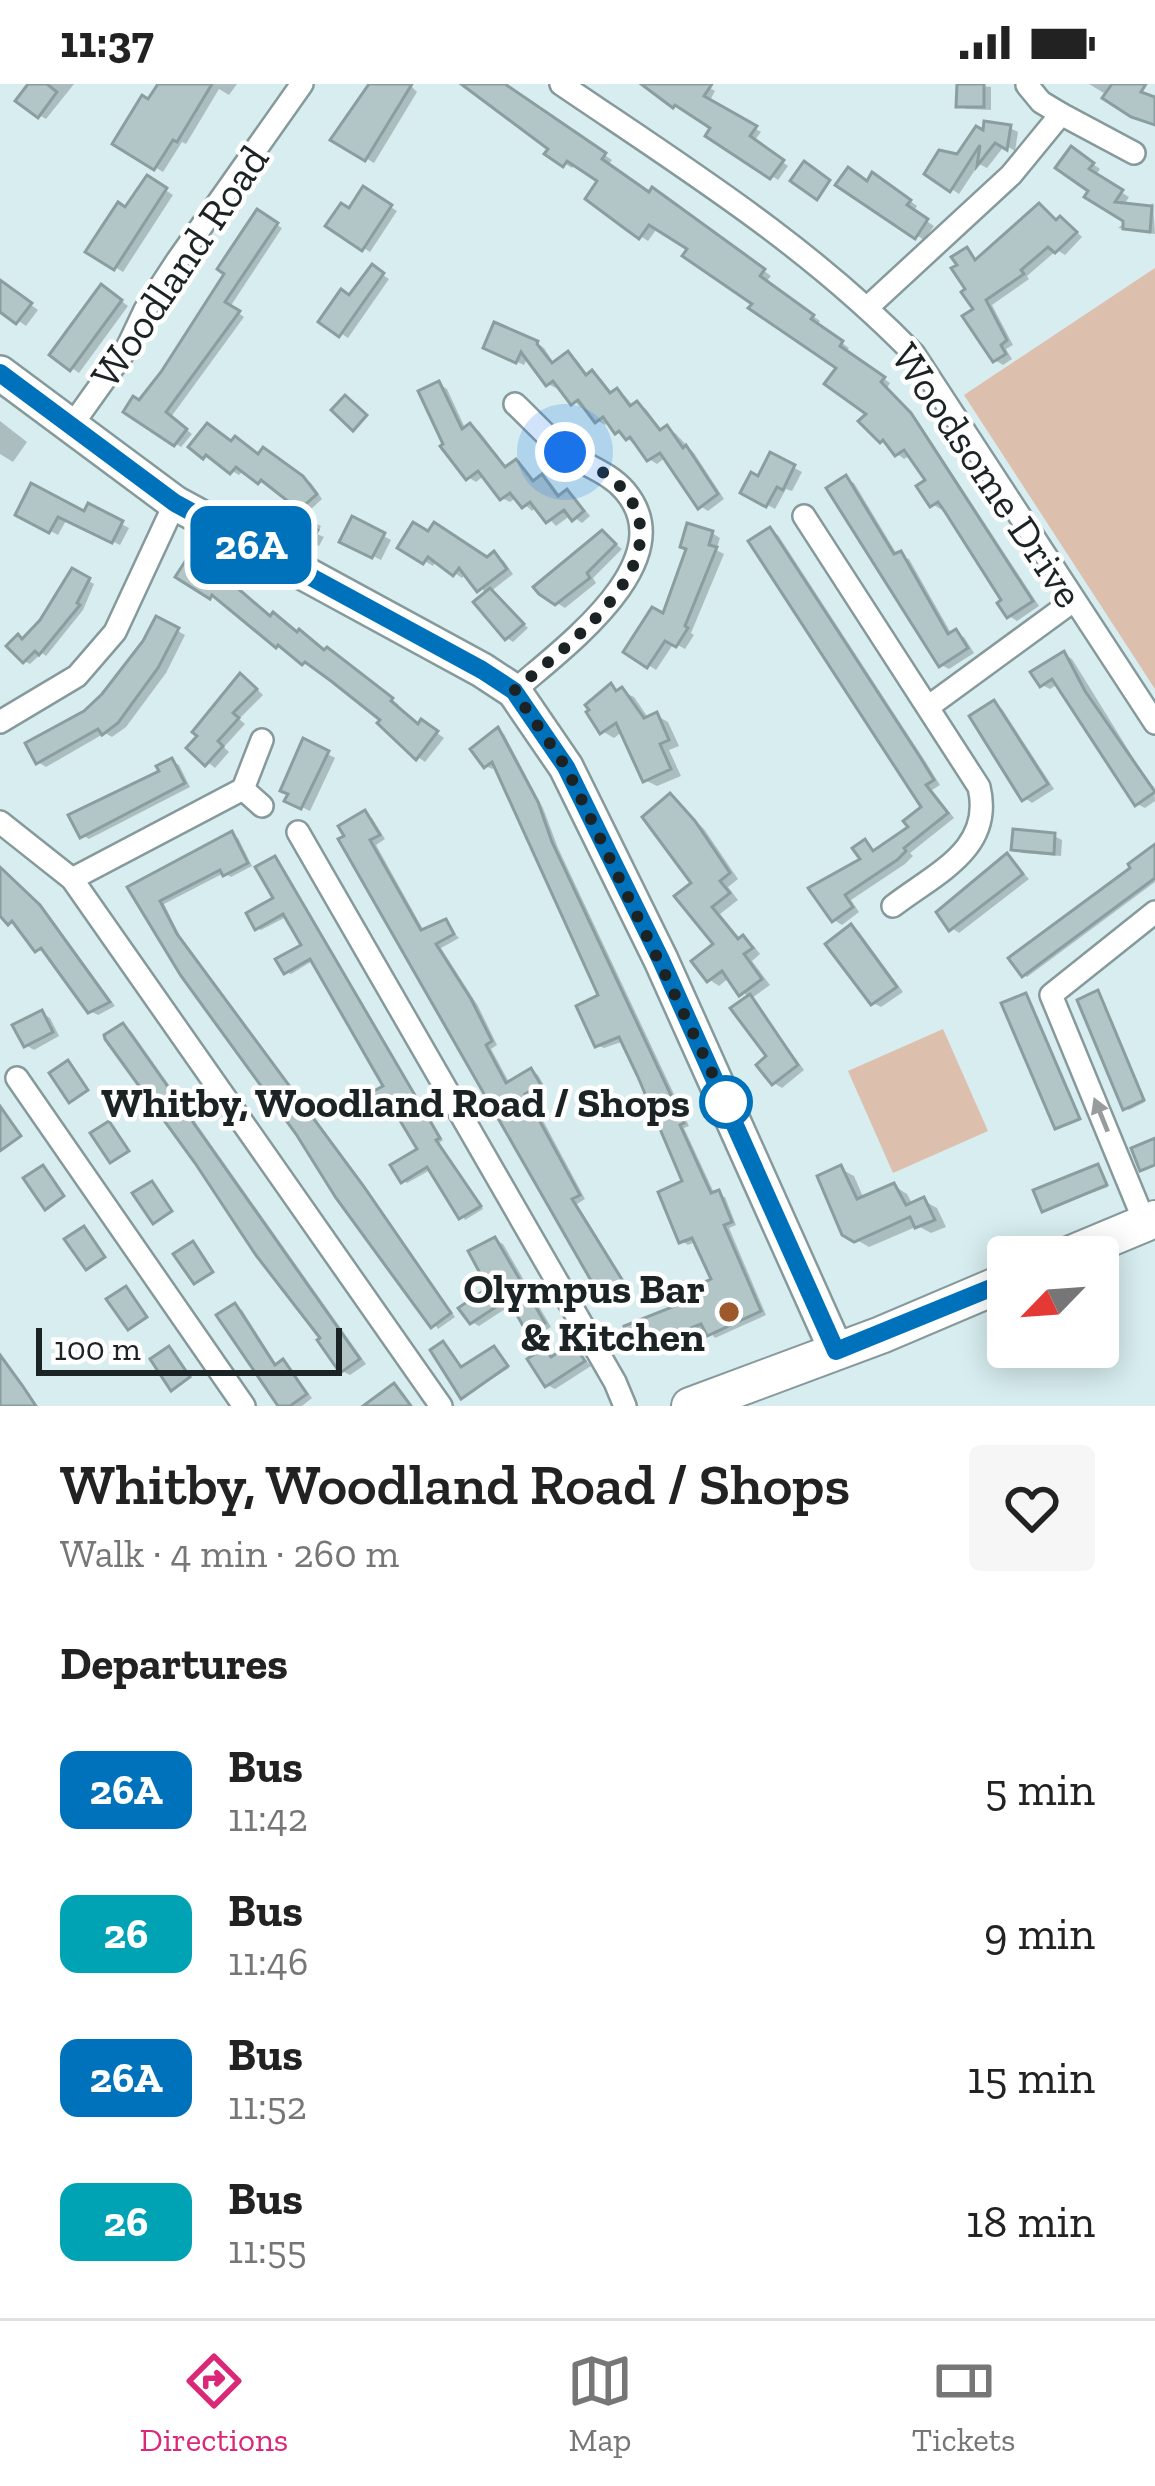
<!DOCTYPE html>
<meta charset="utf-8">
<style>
body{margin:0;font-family:"Zilla Slab",serif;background:#f6f6f6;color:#222;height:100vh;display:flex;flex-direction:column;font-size:45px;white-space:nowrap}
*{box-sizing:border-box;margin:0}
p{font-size:39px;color:#767676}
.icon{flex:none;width:66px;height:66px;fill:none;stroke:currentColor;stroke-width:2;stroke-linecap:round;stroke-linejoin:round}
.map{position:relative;height:1322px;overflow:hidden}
.panel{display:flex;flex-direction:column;background:#fff;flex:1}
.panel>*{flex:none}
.badge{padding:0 24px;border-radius:18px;font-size:42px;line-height:78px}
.needle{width:78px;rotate:245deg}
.controls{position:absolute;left:987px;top:1152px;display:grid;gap:24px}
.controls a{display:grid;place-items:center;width:132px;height:132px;border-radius:12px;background:#fff;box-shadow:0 6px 30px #0003;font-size:60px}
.scale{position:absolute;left:36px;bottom:30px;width:306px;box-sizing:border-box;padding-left:12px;border:6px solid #1b2324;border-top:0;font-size:33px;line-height:42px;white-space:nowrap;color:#1b2324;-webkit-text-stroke:9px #fff;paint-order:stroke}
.you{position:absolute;width:60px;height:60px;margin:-30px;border:9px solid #fff;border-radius:50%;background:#1a73e8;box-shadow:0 0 0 18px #1a73e833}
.map>.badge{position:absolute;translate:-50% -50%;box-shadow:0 0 0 6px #fff}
h2{padding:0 60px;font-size:45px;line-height:108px}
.round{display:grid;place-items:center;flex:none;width:126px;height:126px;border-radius:12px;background:#f6f6f6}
.head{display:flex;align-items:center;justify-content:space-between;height:204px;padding:0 60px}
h1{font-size:57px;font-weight:600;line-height:90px}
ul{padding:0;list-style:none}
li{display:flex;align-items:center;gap:36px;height:144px;padding:0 60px}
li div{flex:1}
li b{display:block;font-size:45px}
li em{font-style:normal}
li .badge{min-width:132px;font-weight:700;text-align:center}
.status{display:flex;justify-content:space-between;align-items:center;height:84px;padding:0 60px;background:#fff;direction:ltr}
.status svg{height:33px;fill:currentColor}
.tabs{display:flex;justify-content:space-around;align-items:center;height:168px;border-top:3px solid #e0e0e0;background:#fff;font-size:33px;color:#767676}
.tabs a{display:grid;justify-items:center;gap:6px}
.tabs .current{color:#db2777}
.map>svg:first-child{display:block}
</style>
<div class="status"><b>11:37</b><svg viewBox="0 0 49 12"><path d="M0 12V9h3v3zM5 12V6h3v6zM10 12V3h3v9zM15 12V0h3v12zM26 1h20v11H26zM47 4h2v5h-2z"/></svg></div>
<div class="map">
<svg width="1155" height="1322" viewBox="0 0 1155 1322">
<rect width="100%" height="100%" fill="#d7edef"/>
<g fill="#ddbfae">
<polygon points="1155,184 1155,605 964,311"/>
<polygon points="943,945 988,1047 893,1089 848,987"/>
</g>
<g fill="#0003">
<polygon points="32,0 74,0 46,35 39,31"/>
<polygon points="163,0 237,0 229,11 219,5 186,60 182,58 163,88 117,59"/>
<polygon points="371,0 409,0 417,8 374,79 334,55"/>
<polygon points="466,0 501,0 612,76 608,81 651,111 661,112 771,192 766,198 820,237 817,241 849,264 846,268 890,299 887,304 918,337 1039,522 1017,537 1009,532 1005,517 944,422 940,425 932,420 929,397 911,371 904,375 881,357 870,329 840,283 658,143 648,157 625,142 602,96 575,79 572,84 549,70 552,64"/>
<polygon points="645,0 703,0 715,7 709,18 761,48 754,57 788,82 778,96 709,51 715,43"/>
<polygon points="960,0 991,3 991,26 967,25 959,21"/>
<polygon points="1089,0 1125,0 1155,16 1155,40"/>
<polygon points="1010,44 1018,48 1015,67 1005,61 987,84 979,80 959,110 928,89 958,74 985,50"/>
<polygon points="1079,70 1100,85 1095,92 1129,113 1118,130 1092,107"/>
<polygon points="148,95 173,111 123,188 89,167 127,127"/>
<polygon points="881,96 917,122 913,128 934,142 924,156 839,100"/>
<polygon points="364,106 397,127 370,168 329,142 350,127"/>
<polygon points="1153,119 1155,150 1118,144"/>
<polygon points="1040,122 1058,138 1061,135 1069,140 1082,153 1065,171 1057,166 1027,192 1029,195 992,221 1013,261 1006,265 1012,275 1003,281 995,276 969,205 967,166 979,177"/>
<polygon points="258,129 282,144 230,223 244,233 171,333 192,350 181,363 127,327 140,320 228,189"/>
<polygon points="373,184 389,195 348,254 322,237 351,214"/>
<polygon points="0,198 38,226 26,242 0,224"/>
<polygon points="110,208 128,222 79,289 72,284"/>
<polygon points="537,259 544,264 555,281 568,271 576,275 589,293 593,290 601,295 613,310 617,307 625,312 634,323 638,320 646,325 663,348 667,345 675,349 694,369 724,415 708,427 700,422 666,373 657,380 649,375 610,337 605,341 597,336 585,320 581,324 560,302 556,304 548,300 528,273 524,281 494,267"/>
<polygon points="439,300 447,305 466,346 471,342 479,347 508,385 516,378 524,383 536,399 542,394 550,398 561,413 568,408 575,413 590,432 582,439 571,431 556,442 537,422 532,427 517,413 510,418 502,414 485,391 476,398 468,393"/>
<polygon points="0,337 27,358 13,378 0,370"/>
<polygon points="232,360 259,373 271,372 311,399 322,415 308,428 269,399 267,402 244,386 239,391 192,363"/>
<polygon points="771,372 802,388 792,407 786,405 775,425 744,408 759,396"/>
<polygon points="846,395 854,399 898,472 909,475 952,551 964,553 974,569 949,585 941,581"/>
<polygon points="89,423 129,444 120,461 67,435 58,451 19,430 85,431"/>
<polygon points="293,427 321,442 317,450 324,453 319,462 284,444"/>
<polygon points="353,436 391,456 381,476 343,457"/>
<polygon points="770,447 778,451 927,680 940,701 932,706 954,734 910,769 913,772 905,780 851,816 859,828 842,841 834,836 812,805 864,776 865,759 877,768 912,744 925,724"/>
<polygon points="712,449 720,454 716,466 724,470 691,549 694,551 685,565 674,559 656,586 627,567 664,533 690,465"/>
<polygon points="603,450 622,465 593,494 596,499 565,524 557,519"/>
<polygon points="401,463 488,476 495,471 503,476 513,490 490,508 528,544 513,558 507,554 487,510 466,489 462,494 436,476 433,482"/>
<polygon points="73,488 94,500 83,526 46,572 42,569 30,580 24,577 42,538"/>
<polygon points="179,492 272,534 326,569 336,571 399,621 397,623 420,642 430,644 444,654 425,678 418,673 384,636 313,581 277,562 219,516"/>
<polygon points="157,536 185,551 166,589 126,643 112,653 105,649 46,683 38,678 104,612 145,558"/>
<polygon points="1064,570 1072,575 1137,680 1121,690 1058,600 1050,605 1042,601"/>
<polygon points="249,597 263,611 239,635 245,640 224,663 229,668 215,684 190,664"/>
<polygon points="611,603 634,613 649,635 657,632 668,638 679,662 669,666 681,692 657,702 645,696 623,647 614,654 602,647"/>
<polygon points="994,620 1002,625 1054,705 1032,719 1025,714"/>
<polygon points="498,647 504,650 543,724 558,764 689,1042 684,1044 715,1111 725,1113 736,1141 729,1144 766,1231 715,1254 706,1243 642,1268 636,1265 715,1197 697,1157 688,1161 682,1157 686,1099 624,957 604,964 597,961 602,912 497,682 492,685 486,682"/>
<polygon points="305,658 335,674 310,727 288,716"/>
<polygon points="172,677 179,681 190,703 89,755 82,751 163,689"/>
<polygon points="1146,699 1154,703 1155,717 1145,724 1137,720"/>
<polygon points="671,713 704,745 738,795 728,803 738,816 720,830 742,857 753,861 760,870 752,877 770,901 752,914 804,986 782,1004 774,999 771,973 749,914 730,893 719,902 710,896 696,878 717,861"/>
<polygon points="365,729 372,734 385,755 376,761 424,847 445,839 459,854 441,864 478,922 497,961 491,965 510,1000 532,987 538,991 546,1005 531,1014 585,1115 577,1120 630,1206 610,1216 603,1212 342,756"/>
<polygon points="232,751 238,754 252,782 231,793 224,789 164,820 182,856 368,1106 455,1233 438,1245 131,805"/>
<polygon points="1054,752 1062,756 1061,772 1022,769 1014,764"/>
<polygon points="1155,765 1155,798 1027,893 1024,891"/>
<polygon points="1008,772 1029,795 959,849 952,844"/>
<polygon points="275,775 443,1056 439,1059 483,1125 465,1136 432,1085 407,1099 403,1096 421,1066 398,1026 378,1037 373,1034 387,1003 314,876 291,890 286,888 305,862 288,832 261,846 257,844 277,815"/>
<polygon points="0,786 47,829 115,922 98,931 90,927 47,868 37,866 0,825"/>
<polygon points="851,843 859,848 903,908 881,923 873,919"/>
<polygon points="1098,909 1145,1018 1129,1026 1126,1024"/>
<polygon points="42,929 50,934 59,952 34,966 26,961"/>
<polygon points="123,943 131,947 366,1280 350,1291 342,1287 108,954"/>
<polygon points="1098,1083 1108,1103 1045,1126"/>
<polygon points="841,1085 854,1092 864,1115 894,1102 907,1110 913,1121 924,1117 937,1124 946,1143 931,1149 918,1142 869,1163 845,1149"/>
<polygon points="495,1156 503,1160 551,1243 537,1251 529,1247 514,1219 479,1242 472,1238 492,1205"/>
<polygon points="235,1222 242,1226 278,1283 283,1279 289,1283 312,1314 302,1322 282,1322"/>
<polygon points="573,1262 591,1282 555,1305 547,1301 545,1267 554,1274"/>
<polygon points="498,1267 509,1284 463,1313 464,1287"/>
</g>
<g fill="#b2c6c8" stroke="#8a9ea0" stroke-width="3">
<polygon points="28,0 47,0 57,8 38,34 15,17"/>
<polygon points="158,0 212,0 177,58 173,56 154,86 112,60 142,11 148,15"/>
<polygon points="369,0 412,0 365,77 330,56"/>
<polygon points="461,0 505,0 606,69 602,75 649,108 652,103 765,185 760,192 814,231 811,235 843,257 840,262 885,293 881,298 911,329 1033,517 1007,534 997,519 1001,516 945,428 938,418 930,423 916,402 925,396 904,366 895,372 883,356 880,359 858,337 866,330 824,300 836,284 748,224 752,220 682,172 687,165 649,141 639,155 624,144 585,115 597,97 567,77 563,83 544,70 548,65"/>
<polygon points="641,0 712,0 704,12 757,42 750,52 784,76 770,95 705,52 710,44 675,21 673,24"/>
<polygon points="957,0 984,0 984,23 956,23"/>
<polygon points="1112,0 1146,0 1141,8 1155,13 1155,41 1131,33 1102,14"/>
<polygon points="984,37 1011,41 1007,66 995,59 977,82 980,61 950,108 924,90 939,66 957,70 976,42 983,46"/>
<polygon points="1071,62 1094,79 1089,85 1123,106 1115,118 1152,122 1150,148 1123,145 1123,137 1084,113 1088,107 1055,84"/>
<polygon points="804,77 830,96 817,116 790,97"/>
<polygon points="848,83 867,97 872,88 911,116 907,121 928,135 915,155 835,101"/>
<polygon points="147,91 167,104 114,186 85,168 118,118 125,123"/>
<polygon points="363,102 392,121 362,167 325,142 341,119 349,124"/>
<polygon points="1039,119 1056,136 1060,132 1077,148 1055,169 1048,163 1021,186 1024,190 986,216 1007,256 1001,261 1006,270 993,278 962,232 973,225 961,208 965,205 951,184 957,181 951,173 967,163 975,176"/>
<polygon points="257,125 278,139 225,218 240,227 166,328 187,345 174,362 123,328 133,312 139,316 161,288 224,190 217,185"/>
<polygon points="372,180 384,189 339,253 318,238 341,205 349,211"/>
<polygon points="0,196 32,219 16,240 0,228"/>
<polygon points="101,200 122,216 70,287 49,271"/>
<polygon points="494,238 538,257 537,260 552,279 568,267 586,291 592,286 610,309 617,304 630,322 637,317 660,346 667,341 683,364 686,361 718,410 698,425 660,369 647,377 630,353 626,356 619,347 615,350 603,333 595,339 578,316 571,321 553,297 546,302 521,268 516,279 483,264"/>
<polygon points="439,297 462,345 470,339 505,383 516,375 533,397 542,390 558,412 567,405 584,427 572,437 564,426 546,439 530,418 522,424 510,409 500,416 478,387 466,396 440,362 443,360 418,307"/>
<polygon points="345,311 367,331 353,347 331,326"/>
<polygon points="207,339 231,357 235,352 258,370 263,363 303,392 317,410 299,426 261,396 258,400 236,383 230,390 206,371 203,375 188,363"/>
<polygon points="770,368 795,381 783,406 777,403 766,423 740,409 751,388 758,392"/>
<polygon points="846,391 894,470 901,467 948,550 956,545 968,564 939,583 826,404"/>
<polygon points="31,399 84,427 88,419 123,437 112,459 58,433 49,449 15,431"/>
<polygon points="291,423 315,435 311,443 318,446 310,460 280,445"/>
<polygon points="352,432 385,449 372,474 339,458"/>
<polygon points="413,438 428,447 434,438 487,473 494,467 507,485 477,508 459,484 453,492 428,473 423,480 397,464"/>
<polygon points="687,439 713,447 709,461 717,463 685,542 688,544 676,563 665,557 647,584 623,568 652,523 663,529 686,465 680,463"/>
<polygon points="770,443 920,673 934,696 926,701 948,729 904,764 906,767 897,776 845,811 853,823 832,838 808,804 860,775 852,764 865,755 873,767 908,743 903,737 921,723 748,457"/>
<polygon points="602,446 616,460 587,489 590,494 555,521 539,510 533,503"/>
<polygon points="188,473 234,501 270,532 273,528 297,548 299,545 324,566 327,563 393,614 391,617 418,640 421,635 438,647 416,676 377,639 380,636 331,597 305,578 302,581 278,561 276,564 212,511 210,515 175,493"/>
<polygon points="72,484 90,494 77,519 80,521 39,571 35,567 23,579 6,562 18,550 22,555 40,536"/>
<polygon points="490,504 524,540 505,556 473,518"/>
<polygon points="156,532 179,544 158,584 118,639 102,651 98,645 36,680 25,659 84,627 102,610 143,557"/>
<polygon points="1064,567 1085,607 1155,708 1135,722 1052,595 1040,603 1030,588"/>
<polygon points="240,589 257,605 233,629 239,634 218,657 223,662 205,682 186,664 197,652 192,648"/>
<polygon points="611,599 616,607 622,603 644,634 657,628 669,656 660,660 671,685 643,698 616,639 600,650 586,628 589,626 585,621"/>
<polygon points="994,616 1048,700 1022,717 969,632"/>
<polygon points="498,643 538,718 552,758 684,1039 680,1041 711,1109 719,1106 732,1138 724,1141 761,1227 707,1252 701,1240 634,1267 624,1242 690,1216 686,1207 711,1195 692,1154 679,1159 658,1108 682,1097 638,993 619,953 595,963 576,922 598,911 492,678 484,684 470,665"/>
<polygon points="303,654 329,667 301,725 284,717 288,710 280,707"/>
<polygon points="172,674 185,699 80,754 68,731 159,687 156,682"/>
<polygon points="670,709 695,737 730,789 720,797 730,809 712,823 738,855 743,851 753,864 744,870 762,895 739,912 722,887 707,898 691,877 713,860 674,812 691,799 642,733"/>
<polygon points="365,726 380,751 370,756 421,846 446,835 454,850 436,860 471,915 492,957 486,961 506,999 531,984 541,1001 525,1010 580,1111 572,1115 626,1202 601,1214 338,755 344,752 338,742"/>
<polygon points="1013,745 1055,749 1054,770 1011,766"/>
<polygon points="232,747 248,779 223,792 220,786 160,817 177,850 362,1100 451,1229 431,1244 336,1114 296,1050 181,892 127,803"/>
<polygon points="1155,760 1155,794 1022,893 1008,874 1130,784 1128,780"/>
<polygon points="1007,769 1023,790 949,847 936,828"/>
<polygon points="275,772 440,1054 436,1056 481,1122 459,1135 427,1083 401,1099 390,1081 417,1065 393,1025 371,1036 359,1015 383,1002 310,875 284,890 275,875 301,861 283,830 255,846 246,829 273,814 255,783"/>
<polygon points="0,783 40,821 110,918 88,929 41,864 35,868 12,837 8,841 0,832"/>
<polygon points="851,840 897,903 871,921 825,860"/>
<polygon points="1098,906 1144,1016 1123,1026 1077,916"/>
<polygon points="1026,909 1080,1035 1055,1045 1001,919"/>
<polygon points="750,910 798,981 772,1001 756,981 766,972 730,924"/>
<polygon points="42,926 53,948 24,963 12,941"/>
<polygon points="123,939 360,1275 340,1289 317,1256 320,1254 255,1170 195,1079 105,955 104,951"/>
<polygon points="68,976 88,1006 69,1019 49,989"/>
<polygon points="0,1022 21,1052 0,1067"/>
<polygon points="109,1037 129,1067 110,1079 90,1049"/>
<polygon points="1155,1054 1155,1081 1140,1087 1131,1064"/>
<polygon points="1098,1080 1107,1101 1042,1128 1033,1106"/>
<polygon points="43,1081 64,1112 45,1126 23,1094"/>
<polygon points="841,1081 857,1115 894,1099 906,1121 924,1113 935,1136 915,1144 910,1133 854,1158 842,1151 817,1092"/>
<polygon points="152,1097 172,1127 153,1140 132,1109"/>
<polygon points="84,1142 105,1173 86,1186 64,1155"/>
<polygon points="495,1153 545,1239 527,1249 508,1215 470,1240 458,1224 488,1204 468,1167"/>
<polygon points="193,1157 213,1188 194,1200 173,1170"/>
<polygon points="126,1202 147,1233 128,1246 106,1215"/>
<polygon points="235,1219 275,1281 283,1275 307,1310 290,1322 278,1322 216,1231"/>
<polygon points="443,1257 461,1283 494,1262 508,1282 461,1315 430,1266"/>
<polygon points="573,1259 585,1277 545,1303 527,1275 545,1263 551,1273"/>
<polygon points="169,1262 190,1293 171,1307 150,1275"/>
<polygon points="0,1271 22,1301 36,1322 0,1322"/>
<polygon points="394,1299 411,1322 363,1322"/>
</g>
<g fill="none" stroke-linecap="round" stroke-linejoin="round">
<g stroke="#869a9c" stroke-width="26">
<g id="street">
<path d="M561 0C686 85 807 160 914 270L1155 639"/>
<polyline points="1061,30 1134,69"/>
<polyline points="868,223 1011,91 1061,30 1041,18 1027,1"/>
<polyline points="72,341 127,264 145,226 177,177 302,0"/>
<path d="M804 432 979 703C994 765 936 789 893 822"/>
<path d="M514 607C560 566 685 478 625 407 608 387 582 381 563 366 546 352 531 335 515 320"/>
<polyline points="928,623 1073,517"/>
<polyline points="0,638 77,592 115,548 175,419"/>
<polyline points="243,705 262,722"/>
<polyline points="0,738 72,795 441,1322"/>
<polyline points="298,748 615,1298 625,1322"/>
<polyline points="72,795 243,705 262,656"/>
<polyline points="17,994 244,1322"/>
<polyline points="1145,1139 1051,911 1155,828"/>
</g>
</g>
<g stroke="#869a9c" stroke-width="38">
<polyline id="secondary" points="0,289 175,419 482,586 514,607 566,683 661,876 836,1266"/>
</g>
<g stroke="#869a9c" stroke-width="40">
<g id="primary">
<polyline points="1064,1173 1155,1135"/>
<polyline points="690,1322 881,1251 1008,1197"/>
</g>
</g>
<use href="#street" stroke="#fff" stroke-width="21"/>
<use href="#secondary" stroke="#fff" stroke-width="33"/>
<use href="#primary" stroke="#fff" stroke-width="36"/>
</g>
<defs><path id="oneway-solid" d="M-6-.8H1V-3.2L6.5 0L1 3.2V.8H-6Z" transform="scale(3)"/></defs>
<use fill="#989c9c" href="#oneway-solid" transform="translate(1101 1031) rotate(-112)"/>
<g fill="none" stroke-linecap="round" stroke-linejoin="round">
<g stroke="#fff" stroke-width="27">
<polyline id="line" points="0,289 175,419 482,586 514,607 566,683 661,876 836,1267 1008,1197"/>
</g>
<use href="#line" stroke="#0072bc" stroke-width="18"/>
<path stroke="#1b2324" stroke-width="12" stroke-dasharray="0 21.6" d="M565 368C585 378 612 390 626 409 682 482 561 565 514 607L566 683 726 1018"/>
</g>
<circle fill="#fff" stroke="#0072bc" stroke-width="6" cx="726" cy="1018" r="24"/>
<circle fill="#9d582c" stroke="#fff" stroke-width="4.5" cx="729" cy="1228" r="12"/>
<g text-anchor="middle" stroke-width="9" stroke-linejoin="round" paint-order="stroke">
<g font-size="42" fill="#1b2324" stroke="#fff">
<text transform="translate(179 182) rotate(-56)" y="15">Woodland Road</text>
<text transform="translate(988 391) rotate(56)" y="15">Woodsome Drive</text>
</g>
<g font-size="42" font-weight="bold" fill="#1b2324" stroke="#fff" text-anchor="end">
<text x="690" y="1033">Whitby, Woodland Road / Shops</text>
</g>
<g font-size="42" font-weight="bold" fill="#1b2324" stroke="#fff" text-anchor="end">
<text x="705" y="1219">Olympus Bar<tspan x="705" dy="48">&amp; Kitchen</tspan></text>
</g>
</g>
</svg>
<div class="controls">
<a><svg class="needle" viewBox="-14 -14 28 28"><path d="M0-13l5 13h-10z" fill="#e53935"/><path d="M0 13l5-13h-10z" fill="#767676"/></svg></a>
</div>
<div class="scale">100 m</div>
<div class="you" style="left:565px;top:368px"></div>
<b class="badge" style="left:251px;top:461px;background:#0072bc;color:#fff">26A</b>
</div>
<section class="panel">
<div class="head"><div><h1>Whitby, Woodland Road / Shops</h1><p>Walk · 4 min · 260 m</p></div><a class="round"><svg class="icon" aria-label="heart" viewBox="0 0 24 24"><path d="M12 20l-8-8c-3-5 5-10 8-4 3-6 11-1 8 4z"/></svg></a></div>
<h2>Departures</h2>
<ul>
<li><span class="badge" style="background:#0072bc;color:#fff">26A</span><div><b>Bus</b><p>11:42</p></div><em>5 min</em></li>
<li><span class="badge" style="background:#00a3b4;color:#fff">26</span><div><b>Bus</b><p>11:46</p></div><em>9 min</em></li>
<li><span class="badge" style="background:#0072bc;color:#fff">26A</span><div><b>Bus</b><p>11:52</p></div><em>15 min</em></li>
<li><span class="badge" style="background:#00a3b4;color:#fff">26</span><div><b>Bus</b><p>11:55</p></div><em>18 min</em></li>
</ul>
</section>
<nav class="tabs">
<a class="current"><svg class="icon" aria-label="directions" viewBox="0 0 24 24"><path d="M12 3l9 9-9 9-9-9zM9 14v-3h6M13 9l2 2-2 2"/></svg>Directions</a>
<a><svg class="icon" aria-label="map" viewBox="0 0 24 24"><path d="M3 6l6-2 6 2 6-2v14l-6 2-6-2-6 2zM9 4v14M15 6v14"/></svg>Map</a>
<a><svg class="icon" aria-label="tickets" viewBox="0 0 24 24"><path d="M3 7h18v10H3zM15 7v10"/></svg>Tickets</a>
</nav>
